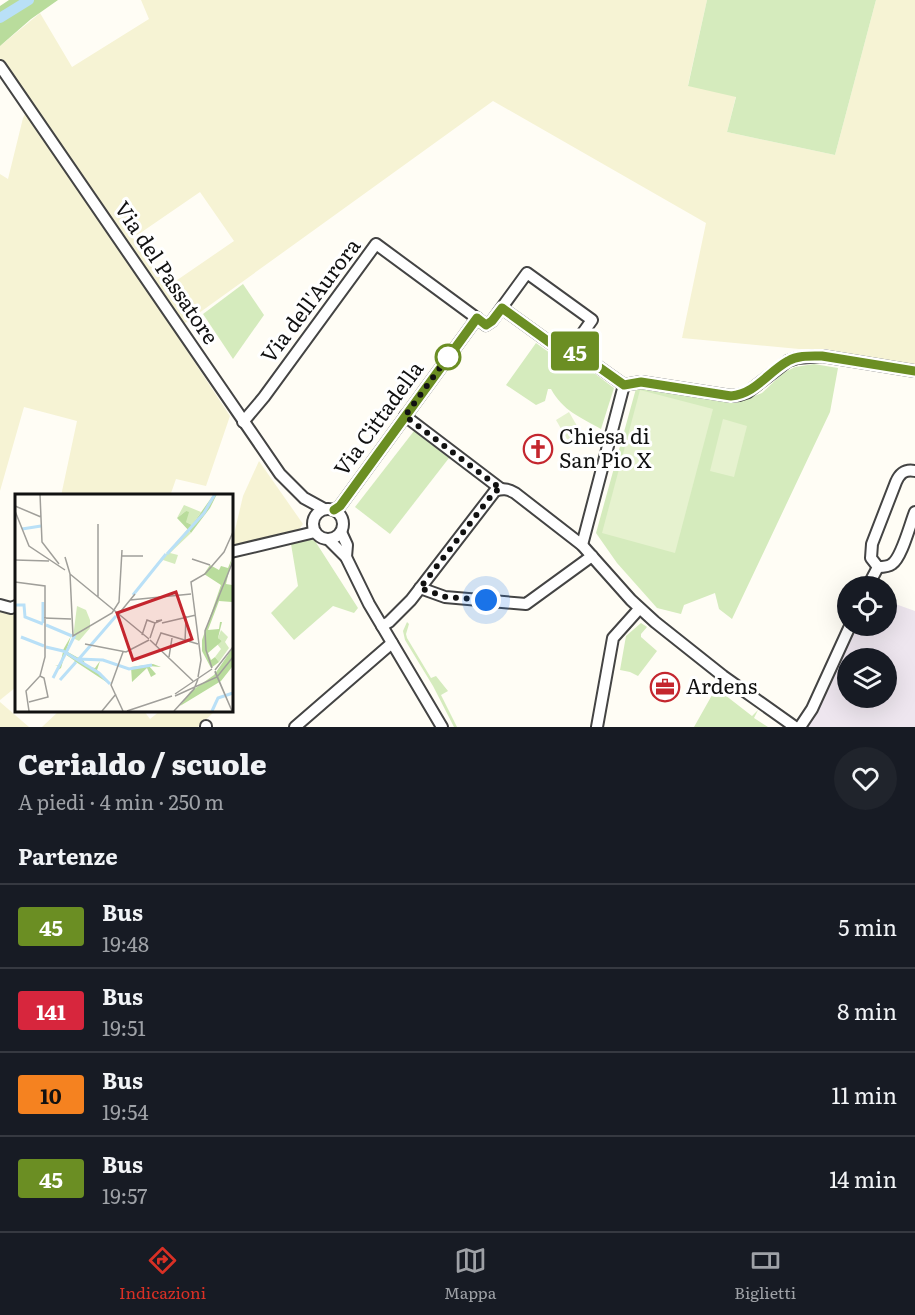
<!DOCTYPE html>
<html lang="it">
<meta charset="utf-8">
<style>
body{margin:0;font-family:Literata,serif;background:#20242c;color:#f1f3f6;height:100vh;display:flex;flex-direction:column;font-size:22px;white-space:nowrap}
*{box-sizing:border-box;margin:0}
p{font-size:20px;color:#9ea1a6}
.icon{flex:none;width:33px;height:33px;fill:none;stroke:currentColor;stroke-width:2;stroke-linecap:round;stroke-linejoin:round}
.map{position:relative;height:727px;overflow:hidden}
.details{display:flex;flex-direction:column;background:#171b24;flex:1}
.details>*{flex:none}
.badge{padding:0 12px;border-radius:4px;font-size:21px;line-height:39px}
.fabs{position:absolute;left:837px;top:576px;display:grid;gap:12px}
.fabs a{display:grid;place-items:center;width:60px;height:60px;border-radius:50%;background:#171b24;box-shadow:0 6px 24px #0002;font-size:30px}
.you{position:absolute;width:30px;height:30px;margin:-15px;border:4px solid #fff;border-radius:50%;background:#1a73e8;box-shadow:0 0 0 9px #1a73e833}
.map>.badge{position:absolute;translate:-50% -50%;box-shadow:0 0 0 3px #fff}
h2{padding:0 18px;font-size:22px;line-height:54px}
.round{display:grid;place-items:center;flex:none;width:63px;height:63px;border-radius:32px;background:#20242c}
.overview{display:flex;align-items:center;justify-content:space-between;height:102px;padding:0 18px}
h1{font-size:28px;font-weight:800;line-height:45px}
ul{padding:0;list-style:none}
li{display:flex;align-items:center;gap:18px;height:84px;padding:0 18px;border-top:2px solid #363941}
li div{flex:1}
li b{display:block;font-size:22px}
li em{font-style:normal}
li .badge{min-width:66px;font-weight:700;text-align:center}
.dock{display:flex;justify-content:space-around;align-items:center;height:84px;border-top:2px solid #363941;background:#171b24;font-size:16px;color:#9ea1a6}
.dock a{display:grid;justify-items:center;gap:3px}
.dock .current{color:#d93025}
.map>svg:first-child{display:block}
</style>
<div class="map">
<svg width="915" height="727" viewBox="0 0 915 727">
<rect width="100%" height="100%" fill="#fffdf5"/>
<path fill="#eee6ef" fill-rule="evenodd" d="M887 601 915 611V727H808L857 626H886ZM848 658H886V698H848Z"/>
<g fill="#f6f3d4" fill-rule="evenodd">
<path d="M141 0H707L688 85 736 96 727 132 835 155 876 0H915V366L826 349H799L682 338 706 223 493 101 174 331 230 416 206 486 176 479 170 496H61L77 421 24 407 0 491V174L8 179 23 118 32 101 0 59V46L40 13 72 67 149 19ZM200 192 234 241 167 287 133 238Z"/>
<polygon points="259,461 303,524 297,532 231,547 243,496"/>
<polygon points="0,612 16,612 16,687 0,700"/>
<polygon points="0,702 29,727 0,727"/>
<polygon points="59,711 144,711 150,719 160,711 215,711 198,727 42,727"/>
</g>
<g fill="#d5ebbd">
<polygon points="707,0 876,0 835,155 727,132 736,97 688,86"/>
<polygon points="243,284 264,315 233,359 203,314"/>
<path d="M536 343 568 366 574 358 614 388 601 429C580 417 563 411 551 389H548L545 401 536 405 506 385Z"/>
<polygon points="814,364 838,368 830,412 732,619 719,609 715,593 684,605 681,614 657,608 617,563 596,533 637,385 736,403 762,393 783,373 795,367"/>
<polygon points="414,431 449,458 390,534 355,507"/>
<polygon points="310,539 315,541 358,608 354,613 333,606 294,640 271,613 298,586 291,544"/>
<polygon points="407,622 409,624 406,634 407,638 431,678 436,676 448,691 441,695 457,727 454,727 433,686 405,640 403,631"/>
<polygon points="641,623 647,627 641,634 641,637 657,651 638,676 630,672 620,670 626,636"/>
<polygon points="716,688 752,716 758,710 754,718 768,727 694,727"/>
</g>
<polygon fill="#b9dc9c" points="9,0 58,0 31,19 0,46 0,6"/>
<g fill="#e6f2cf">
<polygon points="640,390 713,409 675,553 602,533"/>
<polygon points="569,412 584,438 571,446 556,420"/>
<polygon points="723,419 747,426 734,477 710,471"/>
</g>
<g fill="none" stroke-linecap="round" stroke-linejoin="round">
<polyline stroke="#b9e0f7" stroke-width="10" points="0,18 29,0"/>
<g stroke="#444" stroke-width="14">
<g id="minor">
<polyline points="0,66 280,474 304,498 324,509"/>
<polyline points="572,348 624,385 641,382 731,396 739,395 748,392 788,361 797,358 822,356 915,371"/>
<polyline points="405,416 501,489"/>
<polyline points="243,422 264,397 376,244 486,325 492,321 527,273 592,320 567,355 502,308"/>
<circle cx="328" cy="524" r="15"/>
<polyline points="334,510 340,506 477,318"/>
<polyline points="341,532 347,545 346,557"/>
<polyline points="328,539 346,557 369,604 442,727"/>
<polyline points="582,545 624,385"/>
<polyline points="231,552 315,532"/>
<path d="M878 567 871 558 872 544 896 482C900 473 905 469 915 471"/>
<path d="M878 567C882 567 888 567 892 564 902 557 910 524 915 512"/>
<polyline points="868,586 878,567"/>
<polyline points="420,588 445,597 526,604 592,556"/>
<polyline points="0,605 11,608 16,606"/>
<path d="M382 626 389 622 411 600 495 491C503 488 508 489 515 493L582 545 631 600 655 622 723 676 795 727"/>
<polyline points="206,726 206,727"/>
<polyline points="295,727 392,643"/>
<polyline points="597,727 613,638 639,609"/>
<polyline points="800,727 812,709 850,626"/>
</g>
</g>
<use href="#minor" stroke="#fff" stroke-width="10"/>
</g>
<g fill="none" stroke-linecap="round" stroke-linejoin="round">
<g stroke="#fff" stroke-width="14">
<path id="line" d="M334 510 340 506 477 318 486 325 492 321 502 308 567 355 572 348 624 385 641 382 731 396C755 394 768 372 788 361 798 355 811 356 822 356L915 371"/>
</g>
<use href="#line" stroke="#6b8e23" stroke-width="9"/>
<polyline stroke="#111" stroke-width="6" stroke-dasharray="0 10.8" points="448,357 450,354 405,416 501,489 495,491 420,588 446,597 486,600"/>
</g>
<defs>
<g id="church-ring" transform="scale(1.5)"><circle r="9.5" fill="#fff" stroke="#c4262e" stroke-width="1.5"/><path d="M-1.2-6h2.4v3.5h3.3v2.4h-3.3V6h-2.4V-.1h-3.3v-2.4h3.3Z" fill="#c4262e"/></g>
<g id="office-ring" transform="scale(1.5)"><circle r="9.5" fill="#fff" stroke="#c4262e" stroke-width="1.5"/><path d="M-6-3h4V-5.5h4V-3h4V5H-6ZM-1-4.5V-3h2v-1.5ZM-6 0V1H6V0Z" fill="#c4262e"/></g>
</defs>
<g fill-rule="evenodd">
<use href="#church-ring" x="538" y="449"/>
<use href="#office-ring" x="665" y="687"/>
</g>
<circle fill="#fff" stroke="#6b8e23" stroke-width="3" cx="448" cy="357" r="12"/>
<g text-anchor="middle" stroke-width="6" stroke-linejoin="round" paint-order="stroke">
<g font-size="21" fill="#111" stroke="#fff">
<text transform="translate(166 273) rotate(56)" y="7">Via del Passatore</text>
<text transform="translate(311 301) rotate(-53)" y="7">Via dell'Aurora</text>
<text transform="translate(379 419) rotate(-54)" y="7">Via Cittadella</text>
</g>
<g font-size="21" fill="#111" stroke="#fff" text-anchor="start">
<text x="559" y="444">Chiesa di<tspan x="559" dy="24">San Pio X</tspan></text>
<text x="686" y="694">Ardens</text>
</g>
</g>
<g transform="translate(15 494)">
<rect width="218" height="218" fill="#fffdf5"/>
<path d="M169 11 186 18 177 31 171 28V17L162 24ZM172 36 176 39 155 59 163 61 160 70 148 66 137 76ZM62 112 71 116 75 126V134L64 147 58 144ZM206 136 213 143 210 148 214 154 204 168 200 163 206 155 202 150 207 147 203 144Z" fill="#d5ebbd"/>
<path d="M199 0H202L195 14 176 39 162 24 171 17 174 18 171 28 177 31ZM217 64 211 90 217 91V108L204 107 193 136 204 135 205 128H207L203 144 207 147 193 159 196 166 200 163 204 168 196 174 187 157V146L206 91 189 80 195 71 204 76 206 72 213 74ZM56 142 51 157 69 167 70 172 80 174 85 167 82 176 93 189 61 168 55 175 60 167 50 160 46 174 43 176 45 172 40 171H45L48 158 30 152 48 156ZM217 155V173L206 187 165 212 175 198 199 181ZM138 170 146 173 134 172 141 180 136 183 132 174 117 188 116 173Z" fill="#b9dc9c"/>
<path fill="none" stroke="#b9e0f7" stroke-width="3" d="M7 35 26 32M152 60 189 19 200 0M118 101 151 60M28 108V129M0 111H9L10 123 28 130M31 131 57 142M6 143 29 152M31 153 48 157 84 179 95 190M63 165 88 166 114 175 137 171M63 166 101 122M38 184 60 141M45 186 61 168M197 217 203 204 218 199"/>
<path fill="none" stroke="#a09f9a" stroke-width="1.5" d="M25 0 27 48 44 70M0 12 26 23M0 17 14 52 50 76M83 30V103M106 62H128M50 63 55 80 58 142 97 119 104 108 107 56M177 65 195 71M0 66 34 67M55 80 134 145M0 88 30 92V163L25 182 11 197 14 217M115 106 176 100M102 122 120 100M29 124 56 125M147 129 181 121M127 141 132 126 140 129M135 144 140 129 147 126 141 127M135 146 178 187M170 148 171 122M70 150 111 158 134 146M141 151 146 139 183 150M108 158 96 191 108 217M154 163 157 144M197 174 191 156 190 137 218 67M200 176 218 153M200 177 217 217M200 178 217 217M183 183 186 166 176 88 190 80 209 58 218 38M160 200 197 175M160 202 202 183 218 163M14 208 33 203 29 184 25 182M87 217 101 200M112 217 157 202M159 217 179 195 183 185"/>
<path fill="#c4262e" fill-opacity="0.15" stroke="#c4262e" stroke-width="3" d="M161 98 177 145 118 166 102 119Z"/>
<rect width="218" height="218" fill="none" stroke="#111" stroke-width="3"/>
</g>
</svg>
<div class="fabs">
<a><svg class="icon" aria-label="locate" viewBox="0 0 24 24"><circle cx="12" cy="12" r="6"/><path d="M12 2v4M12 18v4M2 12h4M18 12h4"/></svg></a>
<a><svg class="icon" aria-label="layers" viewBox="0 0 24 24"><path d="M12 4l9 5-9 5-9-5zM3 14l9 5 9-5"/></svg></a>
</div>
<div class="you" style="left:486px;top:600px"></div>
<b class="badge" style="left:575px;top:351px;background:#6b8e23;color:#fff">45</b>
</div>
<section class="details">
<div class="overview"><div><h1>Cerialdo / scuole</h1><p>A piedi · 4 min · 250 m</p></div><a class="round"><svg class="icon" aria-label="heart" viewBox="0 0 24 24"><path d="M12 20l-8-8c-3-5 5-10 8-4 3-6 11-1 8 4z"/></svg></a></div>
<h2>Partenze</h2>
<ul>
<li><span class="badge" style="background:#6b8e23;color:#fff">45</span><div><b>Bus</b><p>19:48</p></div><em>5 min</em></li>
<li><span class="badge" style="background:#d7263d;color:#fff">141</span><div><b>Bus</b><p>19:51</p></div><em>8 min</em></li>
<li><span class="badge" style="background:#f58220;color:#111">10</span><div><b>Bus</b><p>19:54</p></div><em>11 min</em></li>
<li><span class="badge" style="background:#6b8e23;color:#fff">45</span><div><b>Bus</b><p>19:57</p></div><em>14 min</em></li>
</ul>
</section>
<nav class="dock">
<a class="current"><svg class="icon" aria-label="directions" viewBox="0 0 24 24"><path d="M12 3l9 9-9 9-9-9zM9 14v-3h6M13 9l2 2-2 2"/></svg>Indicazioni</a>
<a><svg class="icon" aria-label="map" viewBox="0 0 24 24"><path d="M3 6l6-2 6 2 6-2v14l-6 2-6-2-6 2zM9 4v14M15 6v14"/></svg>Mappa</a>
<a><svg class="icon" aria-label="tickets" viewBox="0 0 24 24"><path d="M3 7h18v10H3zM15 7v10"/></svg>Biglietti</a>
</nav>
